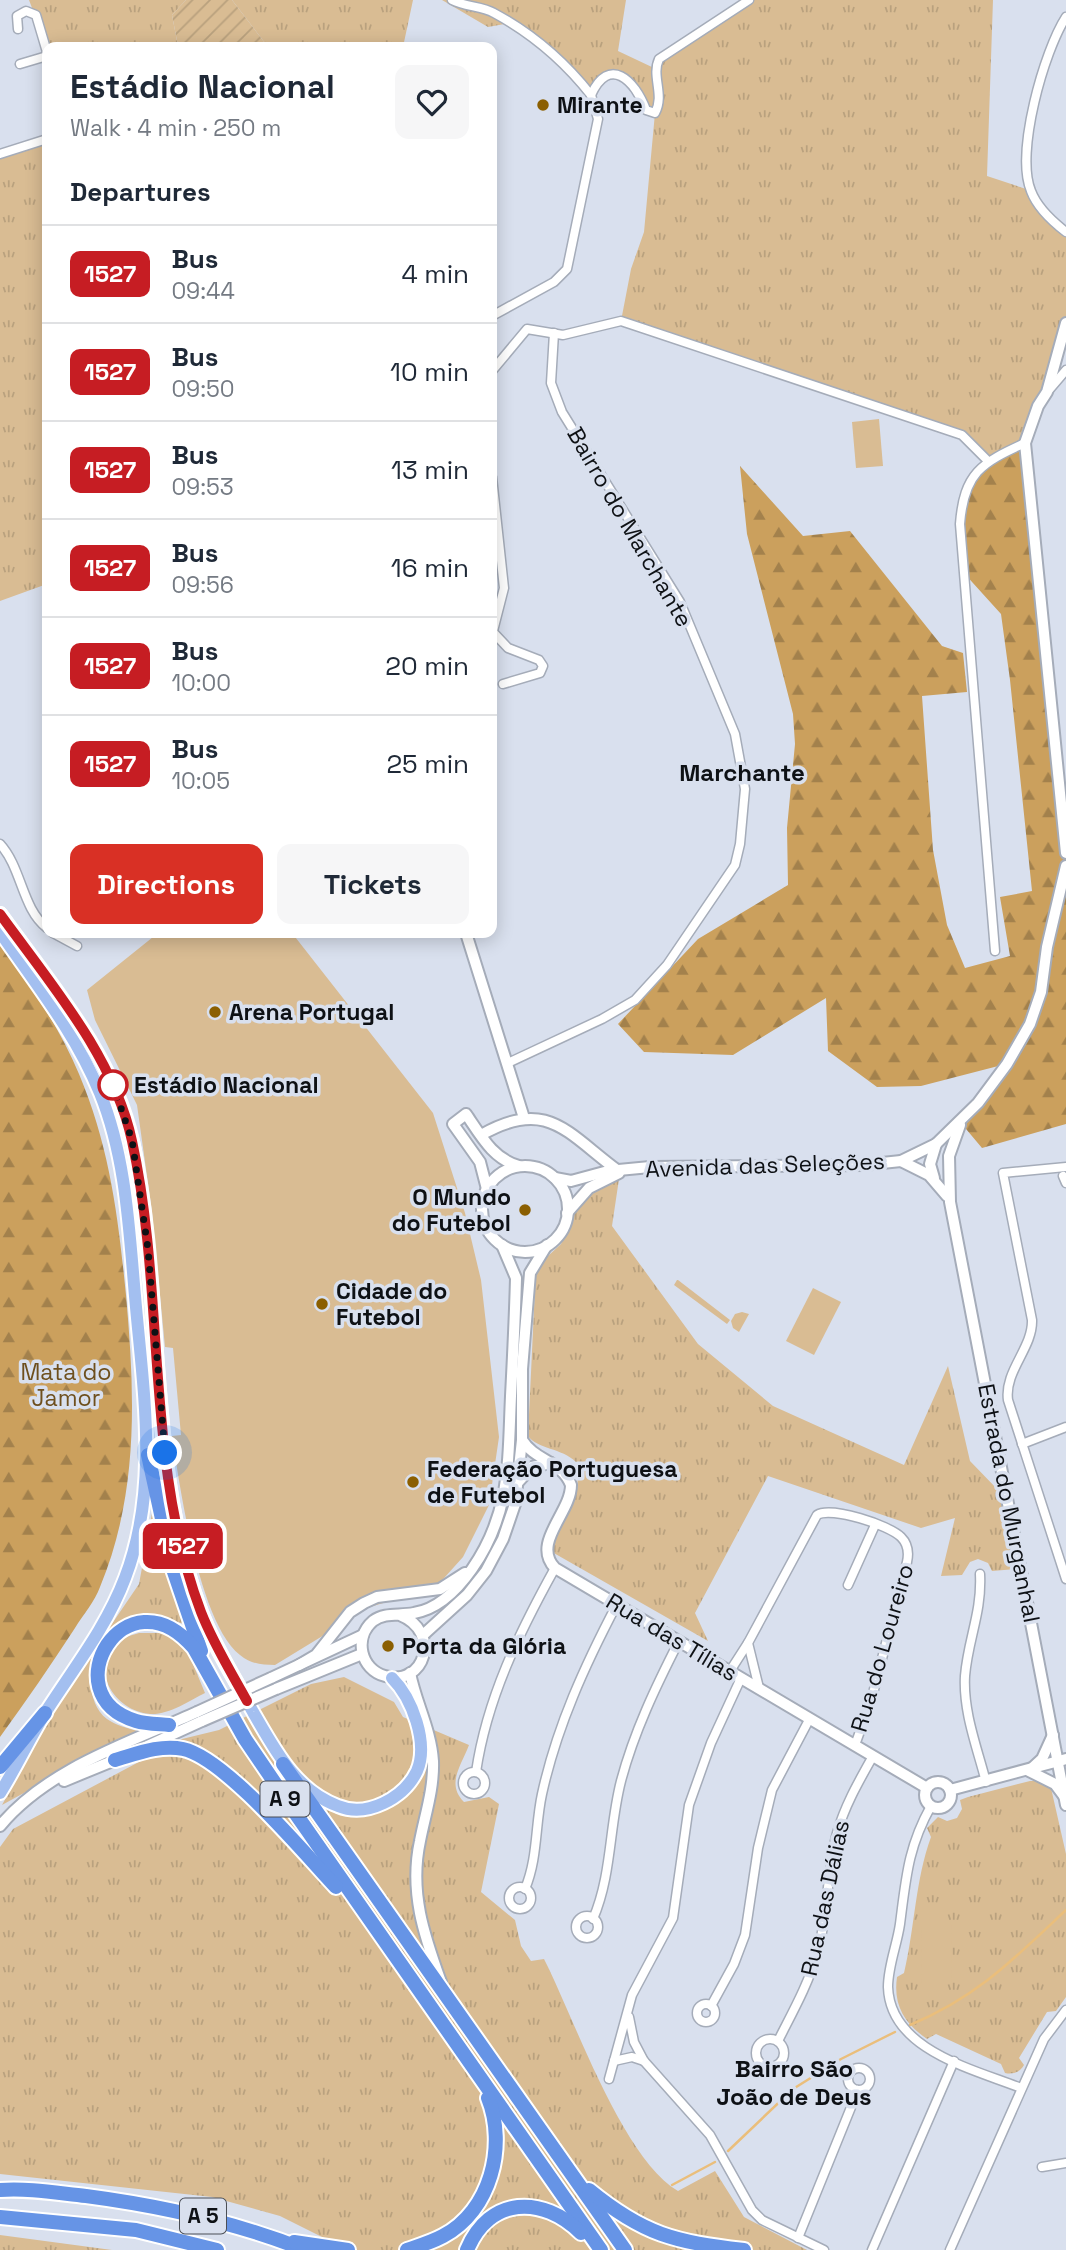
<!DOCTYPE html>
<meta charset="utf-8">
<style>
body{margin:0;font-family:"Space Grotesk",sans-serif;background:#f6f6f7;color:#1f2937;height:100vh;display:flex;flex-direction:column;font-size:26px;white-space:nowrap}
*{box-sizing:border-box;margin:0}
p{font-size:23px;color:#747a83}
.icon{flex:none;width:38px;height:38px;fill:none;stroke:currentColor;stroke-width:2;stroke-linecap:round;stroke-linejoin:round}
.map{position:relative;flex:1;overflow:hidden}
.panel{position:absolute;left:42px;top:42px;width:455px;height:896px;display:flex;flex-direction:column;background:#fff;border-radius:14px;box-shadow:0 4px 18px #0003}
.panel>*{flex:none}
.badge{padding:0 14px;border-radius:10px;font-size:24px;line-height:46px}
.you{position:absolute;width:35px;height:35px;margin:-18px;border:5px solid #fff;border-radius:50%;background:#1a73e8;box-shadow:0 0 0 10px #1a73e833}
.map>.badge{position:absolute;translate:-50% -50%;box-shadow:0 0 0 4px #fff}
h2{padding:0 28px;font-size:26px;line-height:63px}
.round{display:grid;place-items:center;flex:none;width:74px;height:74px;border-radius:14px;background:#f6f6f7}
.overview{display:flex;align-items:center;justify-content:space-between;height:119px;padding:0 28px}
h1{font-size:33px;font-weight:700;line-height:52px}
.primary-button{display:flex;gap:14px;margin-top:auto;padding:14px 28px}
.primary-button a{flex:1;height:80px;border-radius:14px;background:#d93025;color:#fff;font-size:28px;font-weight:700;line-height:80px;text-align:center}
.primary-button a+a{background:#f6f6f7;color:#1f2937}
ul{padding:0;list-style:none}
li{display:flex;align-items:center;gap:21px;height:98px;padding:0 28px;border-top:2px solid #e0e1e3}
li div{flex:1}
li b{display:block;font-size:26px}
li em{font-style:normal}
li .badge{min-width:77px;font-weight:700;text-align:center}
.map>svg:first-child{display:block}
</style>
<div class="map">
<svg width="1066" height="2250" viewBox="0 0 1066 2250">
<defs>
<pattern id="grass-tufts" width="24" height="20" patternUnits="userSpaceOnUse" patternTransform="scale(1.75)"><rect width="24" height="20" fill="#d9bc93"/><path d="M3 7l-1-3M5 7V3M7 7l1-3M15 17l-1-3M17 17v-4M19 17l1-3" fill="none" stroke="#b9a17e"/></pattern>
<pattern id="forest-firs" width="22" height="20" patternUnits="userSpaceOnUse" patternTransform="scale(1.75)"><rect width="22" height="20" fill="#cba05d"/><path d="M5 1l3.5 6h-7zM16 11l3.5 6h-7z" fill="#a3814c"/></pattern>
<pattern id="garden-furrows" width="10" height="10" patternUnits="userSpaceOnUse" patternTransform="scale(1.75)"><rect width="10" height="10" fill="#d9bc93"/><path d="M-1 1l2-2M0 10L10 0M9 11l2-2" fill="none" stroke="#b9a17e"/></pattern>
</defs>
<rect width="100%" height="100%" fill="#d9e0ee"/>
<g fill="url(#grass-tufts)">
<polygon points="29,0 186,0 172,15 177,41 185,47 47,47"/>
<polygon points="232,0 413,0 403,47 268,47"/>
<polygon points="442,0 626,0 618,51 654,68 660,58 747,0 993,0 987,176 1026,189 1066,235 1066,324 1025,443 987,460 962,435 621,321 631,269 644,232 655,113 646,110 632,81 609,76 591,95 567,65 510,23 488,27"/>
<polygon points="47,139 47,584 0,601 0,155"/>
<path d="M619 1179 612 1226 698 1344 773 1406 904 1465 948 1366 970 1461 999 1491 1016 1569 992 1571 988 1563 978 1559 970 1562 962 1575 941 1576 955 1518 921 1528 768 1476 695 1613 708 1641 552 1552C555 1530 569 1515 576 1495 579 1485 577 1472 576 1462 562 1448 537 1449 528 1436L536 1267 561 1244 581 1198Z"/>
<path d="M152 1513 184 1624C166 1618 133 1612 117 1624 92 1642 79 1698 107 1719 115 1725 128 1728 137 1731L2 1805 54 1709 139 1584Z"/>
<path d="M139 1633H168L188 1652 205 1693C189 1701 169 1715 150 1714 114 1711 87 1667 119 1641 124 1637 133 1635 139 1633Z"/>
<path d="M344 1677 394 1702 403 1717 469 1745C461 1766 446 1784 464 1802L489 1797 499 1804 481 1892 515 1920 521 1946 531 1961 544 1959C575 2020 622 2158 678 2191L715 2171 744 2217 807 2250H348L280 2216 212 2197 0 2174V1847L13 1829 182 1739 219 1730 311 1684Z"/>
<path d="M1030 1781H1040L1051 1788 1066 1854V1997L1056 2011 1047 2012 1019 2058 1024 2065C1020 2072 1013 2075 1005 2073L1001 2064 936 2034 927 2039C904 2023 893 2005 897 1977L904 1973C915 1927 915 1881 931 1837L927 1828 938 1817 947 1821 957 1818 962 1809 960 1800 968 1797Z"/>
<polygon points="0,2235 112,2250 0,2250"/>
</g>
<g fill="url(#forest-firs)">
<polygon points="1025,443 1066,854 1066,1124 982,1148 961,1123 1006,1064 921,1086 877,1087 828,1051 826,998 733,1055 644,1052 618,1024 698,939 788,885 787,828 795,744 793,714 747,534 740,466 803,536 850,531 942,646 963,653 967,692 922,696 933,850 947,925 965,968 1010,956 1000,897 1032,891 1010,680 1001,614 963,572 962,496 987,460"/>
<path d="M0 943C30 985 59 1026 79 1074 110 1148 118 1216 126 1295 135 1395 139 1493 100 1587 95 1601 83 1615 75 1628 51 1665 26 1701 0 1737Z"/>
</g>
<polygon fill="url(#garden-furrows)" points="186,0 232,0 268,47 185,47 177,41 172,15"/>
<g fill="#d9bc93">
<polygon points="879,419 883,466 856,468 852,422"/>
<path d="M158 933H292L433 1113 465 1213 481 1280 499 1437 489 1505 463 1557 436 1587 370 1607 275 1665C262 1665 251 1664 240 1655 199 1623 180 1487 172 1436L181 1435 173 1348 165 1347 152 1212 137 1105 95 1020 87 990Z"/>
<polygon points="677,1280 678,1280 730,1320 727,1324 674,1285"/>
<polygon points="813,1288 841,1302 814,1355 786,1341"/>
<polygon points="742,1312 749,1314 739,1332 733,1328 731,1321 735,1314"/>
<polygon points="922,1924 952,1924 951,1984 921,1984"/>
</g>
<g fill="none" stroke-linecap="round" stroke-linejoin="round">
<g stroke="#eabe7b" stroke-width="2.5">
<path d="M910 2025C977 1997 1014 1959 1066 1910"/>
<polyline points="728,2151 793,2089 841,2059 895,2032"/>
<polyline points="672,2185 715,2162"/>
</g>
<g stroke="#a5acb9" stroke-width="11">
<g id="street">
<path d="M452 0C465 7 482 6 494 13 531 33 565 62 591 95"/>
<path d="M1066 17C1044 51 1015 153 1031 191 1037 207 1053 222 1066 232"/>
<polyline points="18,29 17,16 26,11 36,15 47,52"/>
<polyline points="20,64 47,56"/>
<polyline points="0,154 47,139"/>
<path d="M492 316 554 282 567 269 598 119 591 95C609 55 635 80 646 110L655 113C665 95 651 76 659 59L749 0"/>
<polyline points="492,371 527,329 563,335 621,321 962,435 987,460"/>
<polyline points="1049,390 1066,370"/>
<polyline points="492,477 504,588 493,631"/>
<polyline points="492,631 508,648 539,660 543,666 540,673 503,684"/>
<path d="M0 844C22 868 22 909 47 928"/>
<polyline points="53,933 77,946"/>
<path d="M995 951 960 524C964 473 981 463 1025 443"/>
<polyline points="508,1063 602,1019 635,1000 667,965 735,865 740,844 745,789 735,734 680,602 562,412 551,383 554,333"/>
<path d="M1066 1167 1003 1173 1032 1320C1033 1348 1004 1371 1008 1400L1066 1579"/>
<polyline points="1063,1176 1066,1183"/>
<polyline points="1022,1444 1066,1427"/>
<path d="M980 1574C982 1613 968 1639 965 1676 963 1712 977 1747 986 1782"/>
<polyline points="848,1585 875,1525"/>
<polyline points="730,1671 748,1643"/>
<path d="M759 1688 748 1643 817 1515C831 1506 889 1525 901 1537 908 1544 909 1553 907 1562L871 1701 855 1745"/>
<circle cx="474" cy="1783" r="11"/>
<path d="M476 1772C487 1698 519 1633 555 1568"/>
<path d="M931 1806C908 1847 906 1878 900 1924 897 1945 888 1966 888 1987 890 2050 973 2069 1021 2088"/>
<circle cx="520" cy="1898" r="11"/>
<path d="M525 1889C538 1858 535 1826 542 1794 557 1726 585 1665 617 1604"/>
<circle cx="587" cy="1927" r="11"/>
<path d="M593 1919C612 1875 609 1827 621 1781 634 1732 656 1686 679 1641"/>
<circle cx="706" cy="2013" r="9"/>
<polyline points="711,2006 734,1964 745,1935 758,1848 772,1790 810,1718"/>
<polyline points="629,2017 634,2042 644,2061 710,2135 752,2210 762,2220 824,2250"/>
<circle cx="770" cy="2053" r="14"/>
<path d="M778 2041C792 2013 808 1985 817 1954 829 1914 826 1872 837 1833 845 1805 859 1781 873 1756"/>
<polyline points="614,2061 632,2057 644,2061"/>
<circle cx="859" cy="2079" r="11"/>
<polyline points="609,2079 632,1995 673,1918 689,1805 711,1743 741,1678"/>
<polyline points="1042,2167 1066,2163"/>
<polyline points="798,2238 858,2090"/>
<polyline points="872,2250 954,2061"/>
<polyline points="950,2250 1044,2039 1066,2010"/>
</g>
</g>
<g stroke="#a5acb9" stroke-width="14">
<g id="secondary">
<polyline points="1066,323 1047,392 1038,406 1025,443 1066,853"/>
<polyline points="466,933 524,1118"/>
<polyline points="960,1125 949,1156 950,1202 1066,1805"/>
<path d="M481 1135C547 1097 567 1133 617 1170"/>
<polyline points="901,1161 929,1175 947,1196"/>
<circle cx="525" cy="1209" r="43"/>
<polyline points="555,1178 571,1181 608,1171 650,1167 863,1165 901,1161 936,1144 978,1103 1007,1064 1030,1024 1041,992 1047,947 1066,866"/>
<polyline points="934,1178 930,1164 936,1144"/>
<path d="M487 1189 480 1162 453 1124 466 1114C481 1136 493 1159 519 1166"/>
<polyline points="567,1213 589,1188 619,1173"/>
<path d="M522 1440C535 1461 562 1461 571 1485 571 1513 531 1543 555 1568L927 1788"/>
<polyline points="519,1481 532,1467 551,1463"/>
<path d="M400 1615C442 1632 425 1687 385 1676 361 1670 353 1638 373 1621 385 1612 399 1616 414 1613 438 1609 458 1589 472 1569 511 1513 508 1461 511 1396 513 1357 515 1317 516 1278L502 1245"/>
<polyline points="423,1635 467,1595 486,1571 503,1539 515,1504 522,1440 522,1369 530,1273 547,1245"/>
<polyline points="299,1665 316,1655 350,1612 364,1603 377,1597 440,1589 465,1573"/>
<path d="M410 1673C416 1703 431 1730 433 1761 434 1789 425 1815 420 1841 409 1892 424 1935 441 1982"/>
<polyline points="271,1678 363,1635"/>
<polyline points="276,1689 362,1654"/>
<polyline points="1053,1735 1042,1759 1029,1771 1055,1784 1064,1796"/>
<polyline points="145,1747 202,1721"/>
<polyline points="64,1781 120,1758"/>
<circle cx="938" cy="1795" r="13"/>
<polyline points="950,1790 1066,1759"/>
<path d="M0 1826C48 1768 131 1742 197 1712"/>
</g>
</g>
<g stroke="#fff" stroke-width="16">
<g id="primary">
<path d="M0 914C50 984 107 1054 131 1138 136 1154 137 1173 140 1190 145 1232 150 1273 153 1314 161 1413 165 1518 201 1612 214 1647 235 1679 253 1712 275 1750 295 1790 338 1806 367 1818 404 1798 417 1771 429 1743 412 1698 392 1678"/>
<path d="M0 932C36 984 76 1034 100 1093 126 1157 129 1228 135 1296 143 1390 160 1487 125 1578 107 1626 74 1668 47 1710 30 1737 17 1766 0 1793"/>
</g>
</g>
<g stroke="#fff" stroke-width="18">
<g id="highway">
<polyline points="148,1455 173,1569 201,1651"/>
<path d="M169 1725C159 1724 146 1724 136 1721 50 1695 126 1568 194 1648L245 1739 298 1817 601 2250"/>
<path d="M115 1760C136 1754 160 1744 183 1749 225 1758 304 1853 336 1887"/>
<polyline points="283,1764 625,2250"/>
<polyline points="0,1767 45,1713"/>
<path d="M0 2190C29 2188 57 2193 86 2196 162 2206 235 2222 305 2250"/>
<path d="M589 2190C644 2235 675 2242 744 2250"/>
<polyline points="0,2217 136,2230 217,2250"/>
<polyline points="294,2242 348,2250"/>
<path d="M407 2250C419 2246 432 2242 443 2236 491 2211 507 2145 488 2098"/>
<path d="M467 2250C489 2196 543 2195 581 2233"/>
</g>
</g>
<use href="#street" stroke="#fff" stroke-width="8"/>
<use href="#secondary" stroke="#fff" stroke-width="10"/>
<use href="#primary" stroke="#a3bff0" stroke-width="12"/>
<use href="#highway" stroke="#6694e6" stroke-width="14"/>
<g stroke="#a5acb9" stroke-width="14" stroke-linecap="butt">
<g id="secondary-bridge">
<polyline points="197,1712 271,1678"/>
<polyline points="202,1721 276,1689"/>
</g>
</g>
<use href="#secondary-bridge" stroke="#fff" stroke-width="10"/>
</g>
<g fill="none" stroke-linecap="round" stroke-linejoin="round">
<g stroke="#fff" stroke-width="16">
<path id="line" d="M0 914C50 983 114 1057 132 1141 166 1296 144 1462 201 1612 213 1643 231 1672 247 1701"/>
</g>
<use href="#line" stroke="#c61d23" stroke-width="10"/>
<polyline stroke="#0e1115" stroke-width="7" stroke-dasharray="0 12.6" points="113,1085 132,1140 148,1249 165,1453"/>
</g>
<g fill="#8b5f01" stroke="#d9e0ee" stroke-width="2.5">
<circle cx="543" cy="105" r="7"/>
<circle cx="215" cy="1012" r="7"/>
<circle cx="525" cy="1210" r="7"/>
<circle cx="322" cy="1304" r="7"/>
<circle cx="413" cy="1482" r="7"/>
<circle cx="388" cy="1646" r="7"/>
</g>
<circle fill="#fff" stroke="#c61d23" stroke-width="3.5" cx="113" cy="1085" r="14"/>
<g text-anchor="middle" stroke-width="7" stroke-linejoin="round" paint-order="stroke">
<g fill="#d9e0ee" stroke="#4b4f56" stroke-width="2">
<rect x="260.5" y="1781.5" width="49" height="35" rx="5"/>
<rect x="180" y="2198.5" width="46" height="35" rx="5"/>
</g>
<g font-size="21" font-weight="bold" fill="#0e1115">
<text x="285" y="1806">A 9</text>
<text x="203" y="2223">A 5</text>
</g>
<g font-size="23" font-weight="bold" fill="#0e1115" stroke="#d9e0ee" text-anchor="start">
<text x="557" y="113">Mirante</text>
<text x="229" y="1020">Arena Portugal</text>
<text x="511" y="1205" text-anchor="end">O Mundo<tspan x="511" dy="26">do Futebol</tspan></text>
<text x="336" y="1299">Cidade do<tspan x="336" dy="26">Futebol</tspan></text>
<text x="427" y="1477">Federação Portuguesa<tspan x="427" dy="26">de Futebol</tspan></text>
<text x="402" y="1654">Porta da Glória</text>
</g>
<g font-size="23" fill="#0e1115" stroke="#d9e0ee">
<text transform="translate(630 527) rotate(60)" y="8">Bairro do Marchante</text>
<text transform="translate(765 1165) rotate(-2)" y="8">Avenida das Seleções</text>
<text transform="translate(1009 1503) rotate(79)" y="8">Estrada do Murganhal</text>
<text transform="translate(672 1637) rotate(31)" y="8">Rua das Tílias</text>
<text transform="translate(882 1648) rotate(-74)" y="8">Rua do Loureiro</text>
<text transform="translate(825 1898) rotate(-78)" y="8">Rua das Dálias</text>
</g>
<g font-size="23" font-weight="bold" fill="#0e1115" stroke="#d9e0ee" text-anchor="start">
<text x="134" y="1093">Estádio Nacional</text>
</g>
<g font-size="23" fill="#6e4f1d" stroke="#d9e0ee">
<text x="66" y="1380">Mata do<tspan x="66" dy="26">Jamor</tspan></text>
</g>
<g font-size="24" font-weight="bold" fill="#0e1115" stroke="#d9e0ee">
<text x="742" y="781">Marchante</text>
<text x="794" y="2077">Bairro São<tspan x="794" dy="28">João de Deus</tspan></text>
</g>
</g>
</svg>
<div class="you" style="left:165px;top:1453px"></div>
<b class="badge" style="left:183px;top:1546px;background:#c61d23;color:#fff">1527</b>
<section class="panel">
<div class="overview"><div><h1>Estádio Nacional</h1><p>Walk · 4 min · 250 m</p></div><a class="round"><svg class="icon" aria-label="heart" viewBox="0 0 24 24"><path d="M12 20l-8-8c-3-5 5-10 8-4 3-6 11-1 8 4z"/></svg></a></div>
<h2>Departures</h2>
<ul>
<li><span class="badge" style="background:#c61d23;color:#fff">1527</span><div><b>Bus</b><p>09:44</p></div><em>4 min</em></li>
<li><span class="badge" style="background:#c61d23;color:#fff">1527</span><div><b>Bus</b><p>09:50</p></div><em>10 min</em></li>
<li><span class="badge" style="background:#c61d23;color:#fff">1527</span><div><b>Bus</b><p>09:53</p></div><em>13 min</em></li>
<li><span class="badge" style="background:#c61d23;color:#fff">1527</span><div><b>Bus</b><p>09:56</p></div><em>16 min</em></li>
<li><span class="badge" style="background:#c61d23;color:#fff">1527</span><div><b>Bus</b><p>10:00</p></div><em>20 min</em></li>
<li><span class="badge" style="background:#c61d23;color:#fff">1527</span><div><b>Bus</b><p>10:05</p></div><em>25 min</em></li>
</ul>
<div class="primary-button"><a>Directions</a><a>Tickets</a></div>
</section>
</div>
